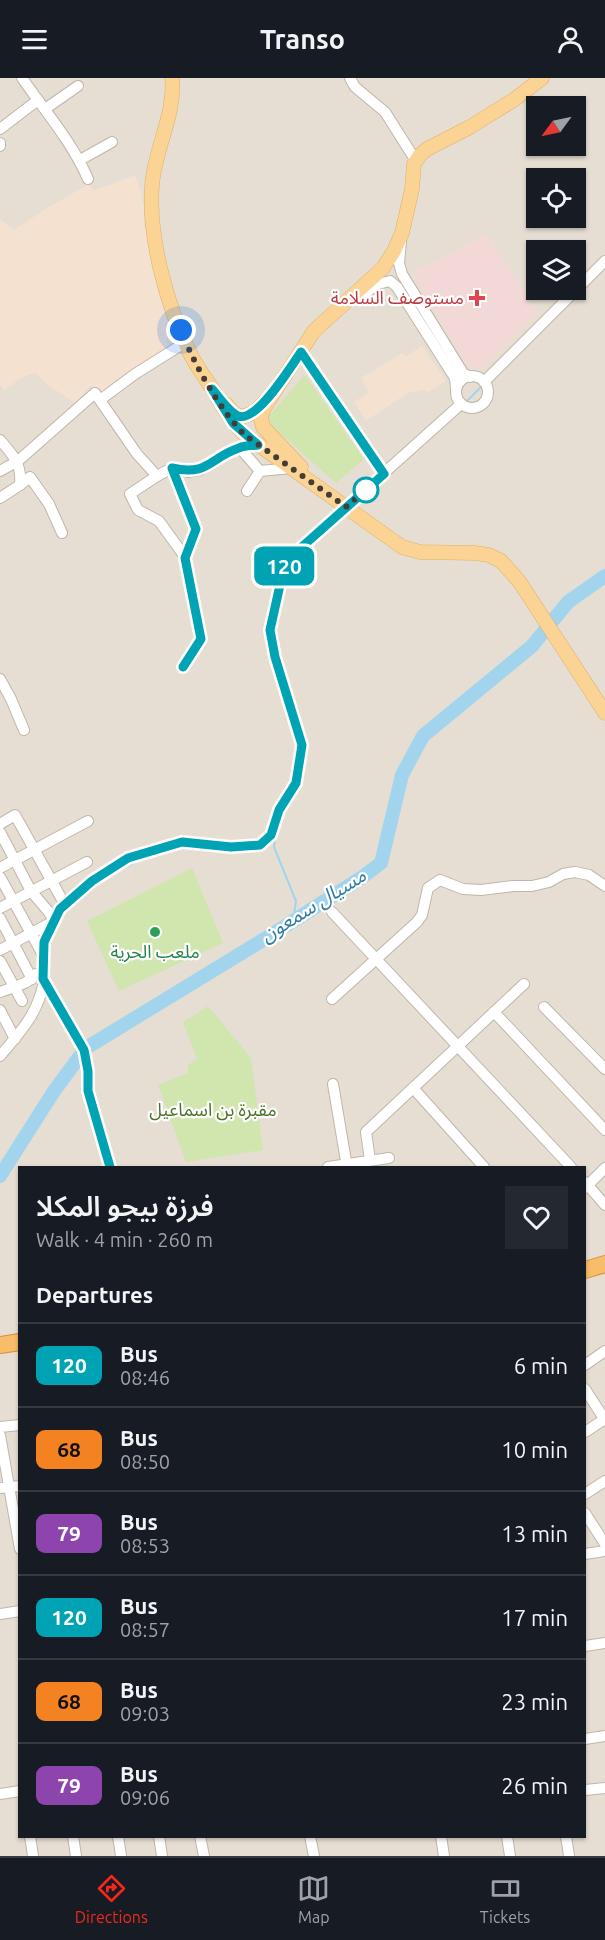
<!DOCTYPE html>
<meta charset="utf-8">
<style>
body{margin:0;font-family:Ubuntu,"Noto Sans Arabic",sans-serif;background:#242831;color:#f1f3f6;height:100vh;display:flex;flex-direction:column;font-size:22px;white-space:nowrap}
*{box-sizing:border-box;margin:0}
p{font-size:20px;color:#9ea1a6}
.icon{flex:none;width:33px;height:33px;fill:none;stroke:currentColor;stroke-width:2;stroke-linecap:round;stroke-linejoin:round}
.map{position:relative;flex:1;overflow:hidden}
.sheet{position:absolute;left:18px;top:1088px;width:568px;height:672px;display:flex;flex-direction:column;background:#171b24;border-radius:0px;box-shadow:0 2px 4px #0004}
.sheet>*{flex:none}
.badge{padding:0 12px;border-radius:9px;font-size:21px;line-height:39px}
.needle{width:39px;rotate:237deg}
.buttons{position:absolute;left:526px;top:18px;display:grid;gap:12px}
.buttons a{display:grid;place-items:center;width:60px;height:60px;border-radius:0px;background:#171b24;box-shadow:0 2px 4px #0004;font-size:30px}
.you{position:absolute;width:30px;height:30px;margin:-15px;border:4px solid #fff;border-radius:50%;background:#1a73e8;box-shadow:0 0 0 9px #1a73e833}
.map>.badge{position:absolute;translate:-50% -50%;box-shadow:0 0 0 3px #fff}
h2{padding:0 18px;font-size:22px;line-height:54px}
.round{display:grid;place-items:center;flex:none;width:63px;height:63px;border-radius:0px;background:#242831}
.head{display:flex;align-items:center;justify-content:space-between;height:102px;padding:0 18px}
h1{font-size:28px;font-weight:600;line-height:45px}
ul{padding:0;list-style:none}
li{display:flex;align-items:center;gap:18px;height:84px;padding:0 18px;border-top:2px solid #363941}
li div{flex:1}
li b{display:block;font-size:22px}
li em{font-style:normal}
li .badge{min-width:66px;font-weight:700;text-align:center}
header{display:flex;justify-content:space-between;align-items:center;height:78px;padding:0 18px;background:#171b24;font-size:27px;font-weight:600}
.tabs{display:flex;justify-content:space-around;align-items:center;height:84px;border-top:2px solid #363941;background:#171b24;font-size:16px;color:#9ea1a6}
.tabs a{display:grid;justify-items:center;gap:3px}
.tabs .current{color:#f3281b}
.map>svg:first-child{display:block}
</style>
<header><svg class="icon" aria-label="menu" viewBox="0 0 24 24"><path d="M4 6h16M4 12h16M4 18h16"/></svg>Transo<svg class="icon" aria-label="person" viewBox="0 0 24 24"><circle cx="12" cy="8" r="4"/><path d="M4 21q1-7 8-7t8 7"/></svg></header>
<div class="map">
<svg width="605" height="1778" viewBox="0 0 605 1778">
<rect width="100%" height="100%" fill="#f2ede5"/>
<path fill="#e6ded3" fill-rule="evenodd" d="M0 0H605V1778H0ZM537 28H576V68H537ZM537 100H576V140H537ZM537 172H576V212H537ZM20 1089H585V1758H20Z"/>
<g fill="#f4e1d0">
<polygon points="135,97 140,111 144,130 144,146 166,223 167,270 104,316 90,308 75,325 48,307 35,295 21,300 4,313 0,306 0,141 14,152 47,130 89,106 93,113"/>
<polygon points="422,268 446,303 427,315 424,312 408,315 366,343 354,324 369,314 361,300 402,275 405,279"/>
</g>
<polygon fill="#f2d9d8" points="487,156 536,232 535,237 482,291 469,290 418,207 413,193 436,183"/>
<g fill="#d1e5ae">
<polygon points="305,297 364,381 336,405 272,348 269,342 270,337"/>
<polygon points="192,790 223,865 119,913 87,843"/>
<polygon points="208,928 251,980 263,1072 186,1084 158,1007 188,995 188,987 197,981 183,944"/>
</g>
<g fill="none" stroke-linecap="round" stroke-linejoin="round">
<g stroke="#a2d5ed" stroke-width="2">
<polyline points="464,326 483,307"/>
<polyline points="275,761 274,769 296,823 293,843"/>
<polyline points="121,791 137,783"/>
</g>
<polyline stroke="#a2d5ed" stroke-width="14" points="0,1098 54,1013 86,970 276,854 361,800 381,785 402,697 423,658 532,568 568,524 605,498"/>
<g stroke="#c0b6ab" stroke-width="12">
<g id="minor">
<path d="M22 0C45 33 72 64 88 101"/>
<polyline points="350,0 355,9 385,34 416,83"/>
<polyline points="45,31 78,8"/>
<polyline points="0,51 38,22"/>
<polyline points="0,65 0,68"/>
<polyline points="80,82 112,64"/>
<polyline points="401,163 399,185 402,196 463,295 470,299"/>
<polyline points="357,221 378,206 390,203 397,209 455,300 456,311"/>
<polyline points="301,274 384,396"/>
<circle cx="472" cy="314" r="16"/>
<polyline points="484,304 605,183"/>
<polyline points="100,322 135,296 186,264"/>
<path d="M0 362C13 377 22 386 20 407L0 420"/>
<polyline points="239,369 260,393"/>
<polyline points="172,390 196,451 185,479 201,561 183,589"/>
<polyline points="0,393 18,383 95,315 137,376 157,398 172,390 188,394 200,392 239,369 258,367"/>
<polyline points="157,398 130,416 138,432 159,443 185,479"/>
<polyline points="20,407 30,399 49,426 62,455"/>
<polyline points="247,413 260,393 291,390"/>
<polyline points="0,601 11,621 24,652"/>
<polyline points="0,746 15,737 65,827"/>
<polyline points="0,754 31,813 48,833 54,843 0,872"/>
<polyline points="0,790 88,743"/>
<polyline points="0,799 43,877"/>
<polyline points="0,830 87,784"/>
<polyline points="332,834 571,1089"/>
<polyline points="0,840 32,901"/>
<polyline points="0,883 22,923"/>
<path d="M0 914C13 909 27 907 36 896"/>
<polyline points="332,921 417,844 422,837 428,810 440,802 463,811 481,812 513,808 532,808 549,804 563,796 575,794 589,797 605,808"/>
<polyline points="544,929 605,991"/>
<polyline points="0,932 15,961"/>
<polyline points="494,934 605,1052"/>
<path d="M0 978C21 953 38 936 44 903"/>
<polyline points="333,1006 347,1089"/>
<polyline points="413,1010 484,1089"/>
<polyline points="370,1082 366,1054 524,906"/>
<polyline points="110,1089 89,1013 88,993 84,972 43,901 44,864 60,831 92,803 128,780 182,764 231,769 260,767 271,757 279,732 296,705 302,667 275,579 270,552 284,489 286,483 461,326"/>
<polyline points="328,1089 389,1080"/>
<polyline points="585,1104 605,1127"/>
<polyline points="585,1110 605,1090"/>
<polyline points="585,1287 605,1273"/>
<polyline points="585,1311 605,1342"/>
<polyline points="0,1349 20,1347"/>
<polyline points="585,1354 605,1341"/>
<polyline points="0,1357 20,1471"/>
<polyline points="0,1410 20,1408"/>
<polyline points="585,1416 605,1403"/>
<polyline points="585,1435 605,1466"/>
<polyline points="585,1476 605,1473"/>
<polyline points="0,1536 20,1533"/>
<polyline points="585,1568 605,1565"/>
<polyline points="585,1661 605,1658"/>
<polyline points="585,1712 605,1710"/>
<polyline points="0,1716 20,1713"/>
<polyline points="30,1758 33,1778"/>
<polyline points="73,1758 76,1778"/>
<polyline points="118,1758 121,1778"/>
<polyline points="159,1758 162,1778"/>
<polyline points="200,1758 204,1778"/>
<polyline points="310,1758 314,1778"/>
<polyline points="441,1758 444,1778"/>
<polyline points="507,1758 510,1778"/>
<polyline points="566,1758 569,1778"/>
</g>
</g>
<g stroke="#dfb065" stroke-width="15">
<g id="major">
<path d="M172 0C176 36 154 72 152 108 148 159 167 227 189 273 195 287 205 299 213 312 223 328 231 344 245 357L402 469 420 474 475 475 489 477 501 483 519 503 605 635"/>
<polyline points="226,326 235,336 242,339 255,334 265,323"/>
<polyline points="301,389 263,349 261,340 264,330 314,253 383,190 394,173 402,155 412,111 414,86 420,77 427,71 470,49 515,21 542,0"/>
</g>
</g>
<g stroke="#d88f39" stroke-width="18">
<g id="highway">
<polyline points="585,1192 605,1186"/>
<polyline points="0,1267 20,1264"/>
</g>
</g>
<use href="#minor" stroke="#fff" stroke-width="10"/>
<use href="#major" stroke="#fbd495" stroke-width="14"/>
<use href="#highway" stroke="#f9bc69" stroke-width="16"/>
</g>
<g fill="none" stroke-linecap="round" stroke-linejoin="round">
<g stroke="#fff" stroke-width="14">
<path id="line" d="M110 1089 88 1013V993L84 972 43 901 44 864 60 831 92 803 128 780 182 764 231 769 260 767 271 757 279 732 296 705 302 667 275 579 270 552 284 489 286 483 384 396 301 274C291 288 257 345 238 338 229 334 219 319 212 311L233 345 258 367C252 368 245 367 239 370 209 380 209 398 172 390L196 451 185 480 201 561 183 589"/>
</g>
<use href="#line" stroke="#00a3b4" stroke-width="9"/>
<path stroke="#443d35" stroke-width="6" stroke-dasharray="0 10.8" d="M181 252C192 283 221 334 245 357L346 429 371 407 366 412"/>
</g>
<path fill="#e0444e" stroke="#fff" stroke-width="2" d="M474 211h6v6h6v6h-6v6h-6v-6h-6v-6h6z"/>
<circle fill="#fff" stroke="#00a3b4" stroke-width="3" cx="366" cy="412" r="12"/>
<circle fill="#2e9e5b" stroke="#fff" stroke-width="2" cx="155" cy="854" r="6"/>
<g text-anchor="middle" stroke-width="4.5" stroke-linejoin="round" paint-order="stroke">
<g font-size="18" fill="#be3a42" stroke="#fff" text-anchor="end">
<text x="464" y="226">مستوصف السلامة</text>
</g>
<g font-size="18" fill="#27864d" stroke="#fff">
<text x="155" y="880">ملعب الحرية</text>
</g>
<g font-size="18" fill="#4d732a" stroke="#fff">
<text x="213" y="1038">مقبرة بن اسماعيل</text>
</g>
<g font-size="20" font-style="italic" fill="#307da4" stroke="#fff">
<text transform="translate(313 827) rotate(-32)" y="7">مسيال سمعون</text>
</g>
</g>
</svg>
<div class="buttons">
<a><svg class="needle" viewBox="-14 -14 28 28"><path d="M0-13l5 13h-10z" fill="#e53935"/><path d="M0 13l5-13h-10z" fill="#9ea1a6"/></svg></a>
<a><svg class="icon" aria-label="locate" viewBox="0 0 24 24"><circle cx="12" cy="12" r="6"/><path d="M12 2v4M12 18v4M2 12h4M18 12h4"/></svg></a>
<a><svg class="icon" aria-label="layers" viewBox="0 0 24 24"><path d="M12 4l9 5-9 5-9-5zM3 14l9 5 9-5"/></svg></a>
</div>
<div class="you" style="left:181px;top:252px"></div>
<b class="badge" style="left:284px;top:488px;background:#00a3b4;color:#fff">120</b>
<section class="sheet">
<div class="head"><div><h1>فرزة بيجو المكلا</h1><p>Walk · 4 min · 260 m</p></div><a class="round"><svg class="icon" aria-label="heart" viewBox="0 0 24 24"><path d="M12 20l-8-8c-3-5 5-10 8-4 3-6 11-1 8 4z"/></svg></a></div>
<h2>Departures</h2>
<ul>
<li><span class="badge" style="background:#00a3b4;color:#fff">120</span><div><b>Bus</b><p>08:46</p></div><em>6 min</em></li>
<li><span class="badge" style="background:#f58220;color:#111">68</span><div><b>Bus</b><p>08:50</p></div><em>10 min</em></li>
<li><span class="badge" style="background:#8e44ad;color:#fff">79</span><div><b>Bus</b><p>08:53</p></div><em>13 min</em></li>
<li><span class="badge" style="background:#00a3b4;color:#fff">120</span><div><b>Bus</b><p>08:57</p></div><em>17 min</em></li>
<li><span class="badge" style="background:#f58220;color:#111">68</span><div><b>Bus</b><p>09:03</p></div><em>23 min</em></li>
<li><span class="badge" style="background:#8e44ad;color:#fff">79</span><div><b>Bus</b><p>09:06</p></div><em>26 min</em></li>
</ul>
</section>
</div>
<nav class="tabs">
<a class="current"><svg class="icon" aria-label="directions" viewBox="0 0 24 24"><path d="M12 3l9 9-9 9-9-9zM9 14v-3h6M13 9l2 2-2 2"/></svg>Directions</a>
<a><svg class="icon" aria-label="map" viewBox="0 0 24 24"><path d="M3 6l6-2 6 2 6-2v14l-6 2-6-2-6 2zM9 4v14M15 6v14"/></svg>Map</a>
<a><svg class="icon" aria-label="tickets" viewBox="0 0 24 24"><path d="M3 7h18v10H3zM15 7v10"/></svg>Tickets</a>
</nav>
